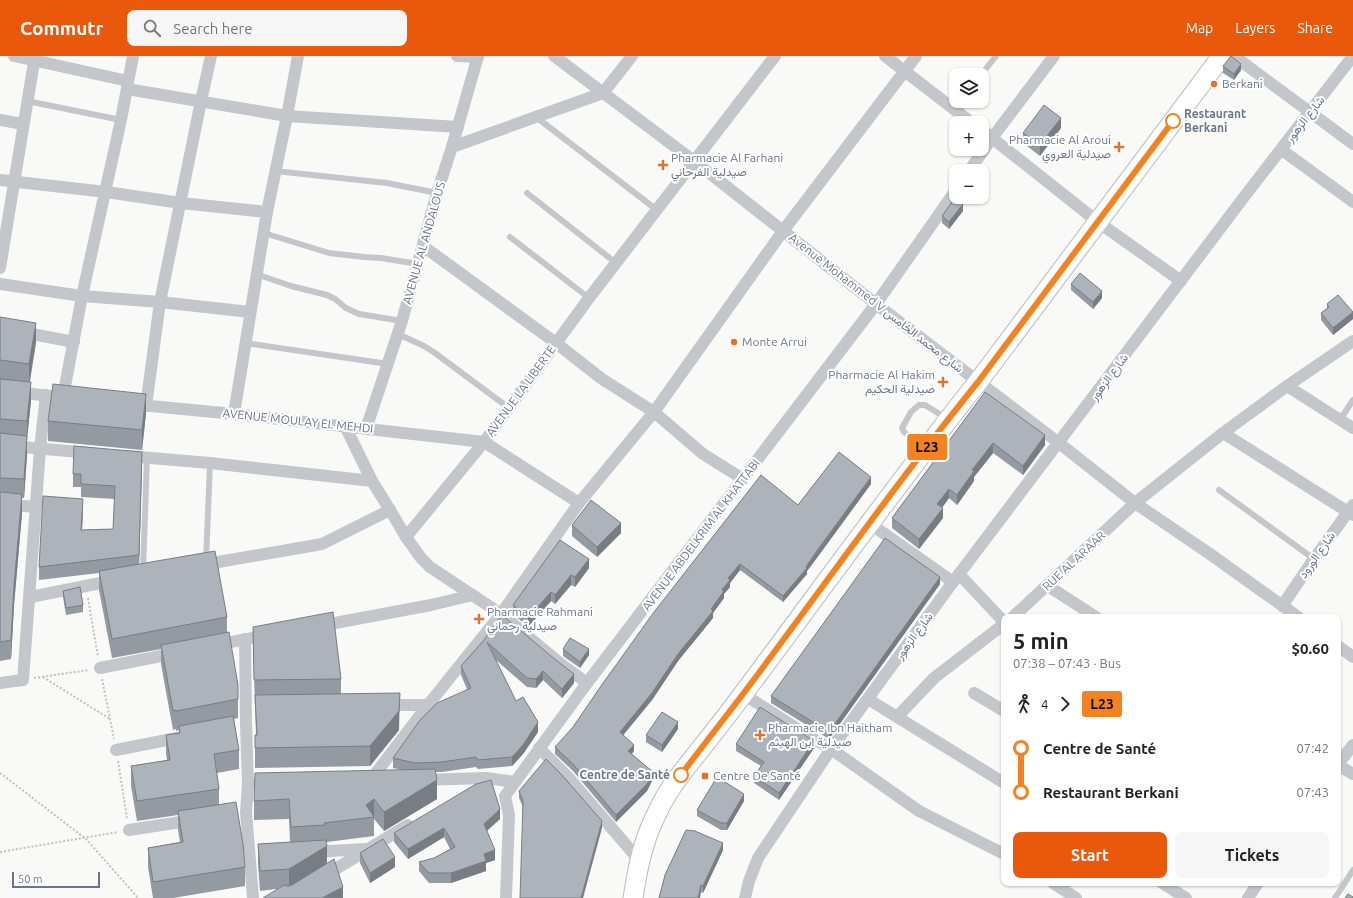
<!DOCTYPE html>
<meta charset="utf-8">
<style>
body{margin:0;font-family:Ubuntu,Vazirmatn,sans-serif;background:#f6f6f6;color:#222;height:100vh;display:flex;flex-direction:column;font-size:15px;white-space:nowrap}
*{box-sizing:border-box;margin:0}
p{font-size:13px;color:#767676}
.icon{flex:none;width:22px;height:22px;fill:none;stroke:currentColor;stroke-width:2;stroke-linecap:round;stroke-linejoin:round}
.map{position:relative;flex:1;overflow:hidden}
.details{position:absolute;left:1001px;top:558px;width:340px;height:272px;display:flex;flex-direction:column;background:#fff;border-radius:8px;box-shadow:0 1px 3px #0004}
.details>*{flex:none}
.badge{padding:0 8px;border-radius:3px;font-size:14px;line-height:26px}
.tools{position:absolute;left:949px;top:12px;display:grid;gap:8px}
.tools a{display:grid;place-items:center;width:40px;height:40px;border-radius:8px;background:#fff;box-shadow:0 1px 3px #0004;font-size:20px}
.scale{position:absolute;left:12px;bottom:10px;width:88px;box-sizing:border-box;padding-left:4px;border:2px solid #697689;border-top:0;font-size:11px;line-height:14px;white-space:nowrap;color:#697689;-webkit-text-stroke:3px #fff;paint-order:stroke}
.map>.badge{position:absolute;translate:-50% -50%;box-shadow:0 0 0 2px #fff}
.legs{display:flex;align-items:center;gap:6px;height:44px;padding:0 12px;font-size:13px}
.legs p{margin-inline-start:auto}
.overview{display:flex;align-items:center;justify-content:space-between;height:68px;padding:0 12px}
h1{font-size:22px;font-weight:700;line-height:30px}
.primary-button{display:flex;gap:8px;margin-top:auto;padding:8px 12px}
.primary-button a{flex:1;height:46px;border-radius:8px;background:#ea580c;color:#fff;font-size:16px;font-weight:700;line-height:46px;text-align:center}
.primary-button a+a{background:#f6f6f6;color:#222}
ul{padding:0 12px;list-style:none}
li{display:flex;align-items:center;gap:14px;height:44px;font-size:15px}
li i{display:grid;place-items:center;width:6px;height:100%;margin:0 5px;background:currentColor}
li i::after{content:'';width:10px;height:10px;margin:-5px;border:3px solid;border-radius:50%;background:#fff}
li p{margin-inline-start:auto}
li:first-child i{background:linear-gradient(#0000 50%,currentColor 0)}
li:last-child i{background:linear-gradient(currentColor 50%,#0000 0)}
header{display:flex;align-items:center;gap:24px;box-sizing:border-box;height:56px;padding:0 20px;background:#ea580c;color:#fff}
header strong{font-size:19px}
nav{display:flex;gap:22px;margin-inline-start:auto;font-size:14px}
.search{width:280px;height:36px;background:#f6f6f6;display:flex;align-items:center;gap:10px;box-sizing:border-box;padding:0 14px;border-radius:8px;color:#767676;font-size:15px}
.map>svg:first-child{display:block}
</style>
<header>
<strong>Commutr</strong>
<div class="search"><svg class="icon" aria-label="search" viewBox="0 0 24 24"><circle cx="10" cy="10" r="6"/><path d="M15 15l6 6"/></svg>Search here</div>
<nav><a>Map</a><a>Layers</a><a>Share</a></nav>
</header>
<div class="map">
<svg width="1353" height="842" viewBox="0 0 1353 842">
<rect width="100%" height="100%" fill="#f9faf8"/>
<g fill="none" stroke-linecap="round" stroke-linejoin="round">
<g stroke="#b7bac0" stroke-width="21">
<path id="primary" d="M633 842C638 810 643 784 658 755 668 733 684 714 699 695 719 670 739 644 758 618 831 520 902 421 978 326L1222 0"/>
</g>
<g stroke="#bdc0c3" stroke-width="2" stroke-dasharray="2 2" stroke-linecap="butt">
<polyline points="88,542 98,601"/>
<polyline points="43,621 110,663"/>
<polyline points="34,622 89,614"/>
<polyline points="102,623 114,683"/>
<polyline points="118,705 127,762"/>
<polyline points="0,717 86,783 138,842"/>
<polyline points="0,796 118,776"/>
</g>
<g stroke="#c3c7cc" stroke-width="6">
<polyline points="981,19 996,0"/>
<polyline points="27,45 121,64"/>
<polyline points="954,53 961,45"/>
<polyline points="536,61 657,154"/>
<polyline points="275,115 387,127 437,137"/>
<polyline points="527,137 616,207"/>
<polyline points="264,177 329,197 364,201 381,202 418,208"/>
<polyline points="510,181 589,242"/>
<polyline points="256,218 291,230 327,239 335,243 346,252 359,258 402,265"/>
<polyline points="398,278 424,290 435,297 509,352"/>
<polyline points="245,287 388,308"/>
<polyline points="1340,364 1353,344"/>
<polyline points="924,392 904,376 902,372 911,356 919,349 925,349 946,362"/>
<polyline points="1219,434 1314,503"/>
<polyline points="206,505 210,407"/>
<polyline points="143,515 147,402"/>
<polyline points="1335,842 1353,814"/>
</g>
<g stroke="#c3c7cc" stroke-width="12">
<polyline points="14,0 128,25"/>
<polyline points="457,0 478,1"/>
<polyline points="554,0 694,105 876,248 1059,387 1135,447 1210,498 1298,561"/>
<polyline points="885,0 972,67"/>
<polyline points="1234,0 1353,88"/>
<polyline points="127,33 287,60 458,71"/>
<polyline points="0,64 23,68"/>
<polyline points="982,74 1098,166 1181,225"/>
<polyline points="452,91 603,37 632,0"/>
<polyline points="1282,94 1353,146"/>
<polyline points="969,115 992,82 1054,0"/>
<polyline points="0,124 106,136 181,147 267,156"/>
<polyline points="423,190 556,287 602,323 654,356 703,398 743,423"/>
<polyline points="0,212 35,0"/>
<polyline points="0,228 82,240 160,246 250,256"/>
<polyline points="0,272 74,286"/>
<polyline points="1287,330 1353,285"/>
<polyline points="0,334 66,342"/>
<polyline points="63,341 82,240 121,64 133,0"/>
<polyline points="130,348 234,358 484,386 579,447"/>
<polyline points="146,350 160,246 201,45 211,0"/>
<polyline points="234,358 267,156 287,60 298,0"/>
<polyline points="345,370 372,425"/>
<polyline points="366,373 402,265 437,137 452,91 478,0"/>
<polyline points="1223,377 1353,459"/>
<polyline points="0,389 90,397"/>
<polyline points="127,400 210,407 372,425 390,454"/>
<polyline points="0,448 36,451"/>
<polyline points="869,467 953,526"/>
<polyline points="201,509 322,488 390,454 406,481"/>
<polyline points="959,518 1004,566"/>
<polyline points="1048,530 1096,561"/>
<polyline points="30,541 116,524"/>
<polyline points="1282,550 1314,503 1353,449"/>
<polyline points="1013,561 1135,447 1223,377 1287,330 1353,372"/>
<polyline points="319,570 431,549 473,539"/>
<polyline points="245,583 246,669 248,728 246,756 253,842"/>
<polyline points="215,589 268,579"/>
<polyline points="1338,590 1353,601"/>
<polyline points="100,612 176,597"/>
<polyline points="0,627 23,624 40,393 46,339"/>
<polyline points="587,627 561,608 501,558 430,511 421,502 406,481 484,386 589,242 775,0"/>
<polyline points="974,637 1004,655"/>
<polyline points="743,638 807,679 831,693 919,755 1004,798"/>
<polyline points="868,643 1004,727"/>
<polyline points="384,649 428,649"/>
<polyline points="897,661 934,622 1004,568"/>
<polyline points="539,692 567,720 639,804"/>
<polyline points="116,694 182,681"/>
<polyline points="1338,708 1353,689"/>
<polyline points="1338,709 1353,718"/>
<polyline points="421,724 486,722 514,726"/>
<polyline points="369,726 428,649 501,558 579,447 654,356 783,175 916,0"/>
<polyline points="248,728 271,727"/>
<polyline points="129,774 194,764"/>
<polyline points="311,796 367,793"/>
<polyline points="324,820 408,769"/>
<polyline points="1053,827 1076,842"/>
<polyline points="1162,827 1186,842"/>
<polyline points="506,842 509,759 505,740 587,627 876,248 956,134"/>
<polyline points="745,842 749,825 758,802 831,693 953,526 1244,141 1353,0"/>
<polyline points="1248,842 1258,827"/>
</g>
<use href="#primary" stroke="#fff" stroke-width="19"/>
</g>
<g fill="#949aa1">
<polygon points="1223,10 1241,14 1234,24 1223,17"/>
<polygon points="1061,72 1040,100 1023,87 1023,77"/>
<polygon points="963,155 949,173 942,167 942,160"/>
<polygon points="1071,228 1102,242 1093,253 1071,234"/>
<polygon points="1327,248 1353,263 1333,279 1321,264 1321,257 1327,253"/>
<polygon points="0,261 36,286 30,326 31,345 27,380 27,399 24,442 22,442 22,457 14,549 11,603 0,605"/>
<polygon points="985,336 1045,389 1023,419 993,397 974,421 974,425 957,449 949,442 942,452 943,462 919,493 892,472 892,462"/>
<polygon points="146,357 142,394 48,385 48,365"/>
<polygon points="142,409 139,508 227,561 227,576 238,629 238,662 234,663 239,694 239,713 217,717 219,733 219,748 245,811 245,830 173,842 153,842 148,811 148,792 180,786 178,774 178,759 137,765 131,730 131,710 167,704 166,698 166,679 179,677 179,674 176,675 176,673 173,674 161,608 161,593 112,602 99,534 99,517 39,524 39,511 83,456 82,474 113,473 115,443 81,441 81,431 73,431 73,418"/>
<polygon points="871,428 816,503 807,515 807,518 783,546 740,514 730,527 730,531 724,538 724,542 713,557 713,562 678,605 652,644 623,679 634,695 632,698 653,723 647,735 616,766 573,715 555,698 555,691 798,449"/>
<polygon points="572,469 621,477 597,501 572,480"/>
<polygon points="560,484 589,512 575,531 571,529 555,548 551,545 528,571 513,558 513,549"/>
<polygon points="940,528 829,683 771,647 771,640"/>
<polygon points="63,535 83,549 83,556 66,559 63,541"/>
<polygon points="253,571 341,623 341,638 399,674 370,710 255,712 255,679 256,679 253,591"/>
<polygon points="484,584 574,627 562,642 543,624 536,632 527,631 495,603 516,645 538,676 523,698 512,710 478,713 476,711 442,716 435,716 437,743 384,775 374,763 374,780 327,786 327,808 343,842 276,833 260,835 258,807 258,788 290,786 289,763 254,764 254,745 403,714 393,712 393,702 467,633 461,619 461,610"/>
<polygon points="563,593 589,599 580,612 563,600"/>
<polygon points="678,673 662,696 646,686 646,679"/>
<polygon points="736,688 814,692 779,744 754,727 754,720 761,710 736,695"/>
<polygon points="519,735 602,772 523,751 519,742"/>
<polygon points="744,745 727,774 721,774 697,760 697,754"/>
<polygon points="500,763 487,775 495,804 486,807 486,815 451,827 429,827 419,815 419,806 434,802 450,793 444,781 408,803 394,786 394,777"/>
<polygon points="723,794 703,837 701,836 659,842"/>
<polygon points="360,797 395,811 370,827 360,807"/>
</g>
<g fill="#787d83">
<polygon points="1241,8 1241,14 1234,24 1234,18"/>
<polygon points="1061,62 1061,72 1040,100 1040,89"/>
<polygon points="963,148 963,155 949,173 949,166"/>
<polygon points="1102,235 1102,242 1093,253 1093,246"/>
<polygon points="1353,256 1353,263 1333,279 1333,272"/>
<polygon points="36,267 36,286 29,328 29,308"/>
<polygon points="31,326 31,345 27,384 27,365"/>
<polygon points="146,338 146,357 142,394 142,374"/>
<polygon points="1045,379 1045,389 1023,419 1023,410"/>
<polygon points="27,380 27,399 24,442 24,423"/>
<polygon points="993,387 993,397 974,421 974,425 957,449 957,439 972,414"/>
<polygon points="142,396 142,409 139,512 139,499"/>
<polygon points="871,421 871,428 816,503 807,515 807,518 783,546 783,540 806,511"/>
<polygon points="949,433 949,442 937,458 937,448"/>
<polygon points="22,438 22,457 14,549 11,603 11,584 14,530"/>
<polygon points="83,443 83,456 81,487 81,474"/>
<polygon points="943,452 943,462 919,493 919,483"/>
<polygon points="621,467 621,477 597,501 597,491"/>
<polygon points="589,503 589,512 575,531 575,521"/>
<polygon points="740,508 740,514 730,527 730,531 724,538 724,542 713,557 713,562 678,605 652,644 620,683 620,676 711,553 722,534 728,522"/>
<polygon points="571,519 571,529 555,548 555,539"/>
<polygon points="940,521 940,528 829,683 829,676"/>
<polygon points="551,536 551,545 528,571 528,562"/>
<polygon points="589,593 589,599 580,612 580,606"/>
<polygon points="543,615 543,624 536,632 536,623"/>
<polygon points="574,618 574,627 562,642 562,633"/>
<polygon points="400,637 399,674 370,710 370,690"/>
<polygon points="538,666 538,676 523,698 512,710 512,701"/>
<polygon points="678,666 678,673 662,696 662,689"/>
<polygon points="814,685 814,692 779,744 779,737"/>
<polygon points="634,689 634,695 628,702 628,695"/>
<polygon points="653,716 653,723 647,735 616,766 616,759"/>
<polygon points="437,724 437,743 384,775 384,756"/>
<polygon points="744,738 744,745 727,774 727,767"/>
<polygon points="374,743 374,761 366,749"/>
<polygon points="500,753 500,763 484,777 484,768"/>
<polygon points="602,765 602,772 583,842 581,842"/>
<polygon points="444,772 444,781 408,803 408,793"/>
<polygon points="723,787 723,794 703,837 703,830"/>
<polygon points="327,790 327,810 289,833 289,813"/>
<polygon points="495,794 495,804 486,807 486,815 451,827 451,817 484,798"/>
<polygon points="395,801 395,811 370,827 370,817"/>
<polygon points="701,829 701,836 700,842 698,842"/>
<polygon points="343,831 343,842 322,842"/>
</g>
<g fill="#acb3bb" stroke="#787d83">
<polygon points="1231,0 1241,8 1234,18 1223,10"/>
<polygon points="1044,49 1061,62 1040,89 1023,77"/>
<polygon points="955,142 963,148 949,166 942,160"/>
<polygon points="1080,217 1102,235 1093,246 1071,228"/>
<polygon points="1338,239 1353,256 1333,272 1321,257 1329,251 1327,248"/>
<polygon points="0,261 36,267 29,308 0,304"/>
<polygon points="0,323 31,326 27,365 0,363"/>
<polygon points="53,328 146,338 142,374 48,365"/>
<polygon points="985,336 1045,379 1023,410 993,387 972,414 974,415 957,439 949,433 937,448 943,452 919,483 892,462"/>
<polygon points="0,377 27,380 24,423 0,422"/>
<polygon points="74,390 142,396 139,499 39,511 43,440 83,443 81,474 113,473 115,430 81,428 81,418 73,418"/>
<polygon points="839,396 871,421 816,496 806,511 807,512 783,540 740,508 728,522 730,524 722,534 724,535 711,553 713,555 678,598 652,637 620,676 634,689 628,695 653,716 647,728 616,759 573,708 555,691 573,671 601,630 654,556 761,419 798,449"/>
<polygon points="0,436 22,438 14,530 11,584 0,586"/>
<polygon points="591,444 621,467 597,491 572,469"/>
<polygon points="885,482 940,521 829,676 771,640"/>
<polygon points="560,484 589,503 575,521 571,519 555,539 551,536 528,562 513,549"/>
<polygon points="215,495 227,561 112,583 99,515"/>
<polygon points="80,531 83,549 66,552 63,535"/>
<polygon points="333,556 341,623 254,624 253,571"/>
<polygon points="502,559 557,605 574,618 562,633 543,615 536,623 527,622 487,586 516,645 523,641 538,666 523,689 512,701 478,704 476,701 442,706 415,707 393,702 420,664 437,647 471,632 461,610 484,584"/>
<polygon points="229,576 238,629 238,643 176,655 176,654 173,655 161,589"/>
<polygon points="570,582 589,593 580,606 563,593"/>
<polygon points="400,637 399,655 370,690 255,692 255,679 257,679 255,639"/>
<polygon points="760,651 814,685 779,737 754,720 764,706 736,688"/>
<polygon points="662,656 678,666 662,689 646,679"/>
<polygon points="233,660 239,694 214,698 219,733 137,745 131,710 170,704 166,679 180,677 179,670"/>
<polygon points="546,703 561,718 602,765 581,842 520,842 523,745 519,735"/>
<polygon points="435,713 437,724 384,756 374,743 366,749 374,761 324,767 325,769 291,771 289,743 254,745 255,717"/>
<polygon points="717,721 744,738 727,767 721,767 697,754"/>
<polygon points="491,724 500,753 484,768 495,794 484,798 486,805 451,817 429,817 419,806 434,802 455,791 444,772 408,793 394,777 476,728"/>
<polygon points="236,746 243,788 245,811 153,826 148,792 183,786 178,755"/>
<polygon points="686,774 695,775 723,787 703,830 701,829 698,842 659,842 665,819"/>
<polygon points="383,783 395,801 370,817 360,797"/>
<polygon points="326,784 327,790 289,813 260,815 258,788"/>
<polygon points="334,803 343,831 322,842 263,842 284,829 288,830 292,829"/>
<polygon points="1348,838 1353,841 1353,842 1345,842"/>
</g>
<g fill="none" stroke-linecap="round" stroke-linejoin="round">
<g stroke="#fff" stroke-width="9">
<path id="line-1" d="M681 719C706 685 733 652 758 618 831 520 901 421 978 326L1173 65"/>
</g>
<use href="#line-1" stroke="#f58220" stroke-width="6"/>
</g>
<g fill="#e4702d" stroke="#fff" stroke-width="1.5">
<circle cx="1214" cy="28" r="4"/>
<path d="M1117 85h4v4h4v4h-4v4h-4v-4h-4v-4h4z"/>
<path d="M661 103h4v4h4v4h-4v4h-4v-4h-4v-4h4z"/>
<circle cx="734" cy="286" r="4"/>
<path d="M941 320h4v4h4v4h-4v4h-4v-4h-4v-4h4z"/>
<path d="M477 557h4v4h4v4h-4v4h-4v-4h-4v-4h4z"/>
<path d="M758 673h4v4h4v4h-4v4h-4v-4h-4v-4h4z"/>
<rect x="701" y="716" width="8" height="8" rx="2"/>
</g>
<g fill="#fff" stroke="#f58220" stroke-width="2">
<circle cx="1173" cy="65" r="7"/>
<circle cx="681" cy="719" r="7"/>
</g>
<g text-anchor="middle" stroke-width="4" stroke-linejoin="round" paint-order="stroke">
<g font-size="12" fill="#697689" stroke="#fff" text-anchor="start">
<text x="1222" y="32">Berkani</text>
<text x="1111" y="88" text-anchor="end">Pharmacie Al Aroui<tspan x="1111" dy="14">صيدلية العروي</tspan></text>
<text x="671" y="106">Pharmacie Al Farhani<tspan x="671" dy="14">صيدلية الفرحاني</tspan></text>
<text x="742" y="290">Monte Arrui</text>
<text x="935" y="323" text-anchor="end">Pharmacie Al Hakim<tspan x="935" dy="14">صيدلية الحكيم</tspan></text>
<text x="487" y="560">Pharmacie Rahmani<tspan x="487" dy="14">صيدلية رحماني</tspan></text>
<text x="768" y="676">Pharmacie Ibn Haitham<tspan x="768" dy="14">صيدلية ابن الهيثم</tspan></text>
<text x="713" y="724">Centre De Santé</text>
</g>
<g font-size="12" font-weight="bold" fill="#697689" stroke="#fff" text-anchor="start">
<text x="1184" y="62">Restaurant<tspan x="1184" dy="14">Berkani</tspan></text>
<text x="670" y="723" text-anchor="end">Centre de Santé</text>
</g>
<g font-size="12" fill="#697689" stroke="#fff">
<text transform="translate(1305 63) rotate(-52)" y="4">شارع الزهور</text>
<text transform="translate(424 187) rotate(-74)" y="4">AVENUE AL ANDALOUS</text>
<text transform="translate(876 247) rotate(38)" y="4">Avenue Mohammed V شارع محمد الخامس</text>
<text transform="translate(1109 321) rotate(-53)" y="4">شارع الزهور</text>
<text transform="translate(521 335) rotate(-54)" y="4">AVENUE LA LIBERTE</text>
<text transform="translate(298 365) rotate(6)" y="4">AVENUE MOULAY EL MEHDI</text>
<text transform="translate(701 479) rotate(-53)" y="4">AVENUE ABDELKRIM AL KHATTABI</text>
<text transform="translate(1317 499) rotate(-55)" y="4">شارع الورود</text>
<text transform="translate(1074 505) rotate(-43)" y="4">RUE AL ARAAR</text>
<text transform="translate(914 580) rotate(-54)" y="4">شارع الزهور</text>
</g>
</g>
</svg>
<div class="tools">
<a><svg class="icon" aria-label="layers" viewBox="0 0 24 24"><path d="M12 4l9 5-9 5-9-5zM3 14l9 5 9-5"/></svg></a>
<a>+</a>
<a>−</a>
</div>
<div class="scale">50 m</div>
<b class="badge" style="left:927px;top:391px;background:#f58220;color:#111">L23</b>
<section class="details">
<div class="overview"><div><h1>5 min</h1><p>07:38 – 07:43 · Bus</p></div><b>$0.60</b></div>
<div class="legs"><svg class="icon" aria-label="walk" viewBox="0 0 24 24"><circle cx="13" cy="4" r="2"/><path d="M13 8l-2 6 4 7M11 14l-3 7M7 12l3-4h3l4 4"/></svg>4<svg class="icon" aria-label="forward" viewBox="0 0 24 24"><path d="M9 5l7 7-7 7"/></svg><b class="badge" style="background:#f58220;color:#111">L23</b></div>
<ul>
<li><i style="color:#f58220"></i><b>Centre de Santé</b><p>07:42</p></li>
<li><i style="color:#f58220"></i><b>Restaurant Berkani</b><p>07:43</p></li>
</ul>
<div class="primary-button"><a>Start</a><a>Tickets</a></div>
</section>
</div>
